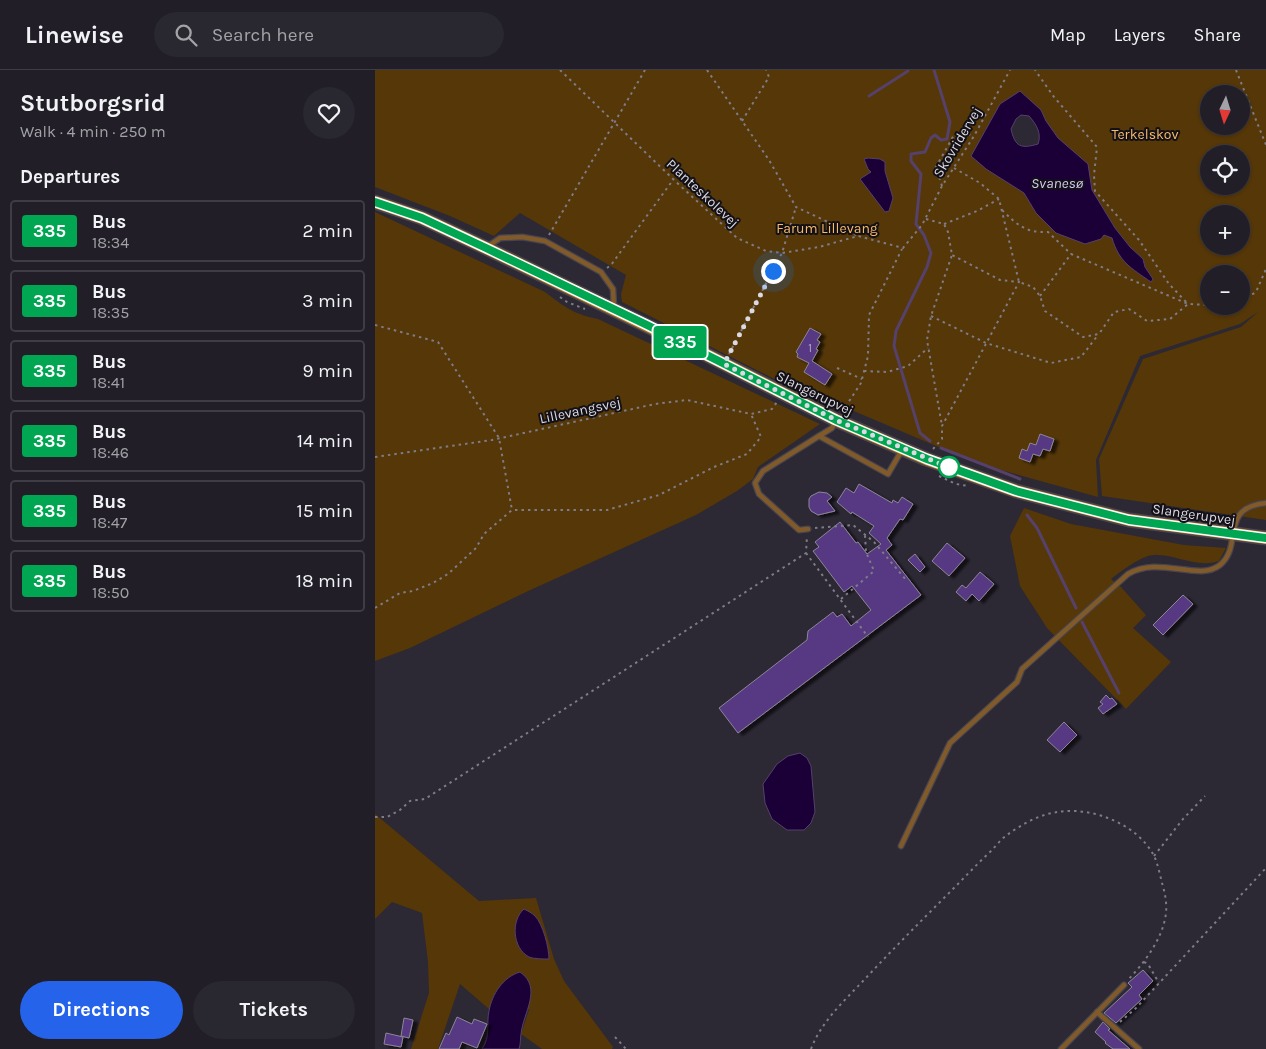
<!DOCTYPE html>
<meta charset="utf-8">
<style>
body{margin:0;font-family:Karla,sans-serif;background:#29272f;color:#f1f3f6;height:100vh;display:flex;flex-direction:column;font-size:19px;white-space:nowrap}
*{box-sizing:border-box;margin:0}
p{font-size:16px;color:#a2a2a7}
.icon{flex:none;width:28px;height:28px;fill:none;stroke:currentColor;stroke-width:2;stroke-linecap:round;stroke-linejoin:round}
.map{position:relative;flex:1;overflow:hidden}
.drawer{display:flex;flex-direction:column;background:#211e27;width:375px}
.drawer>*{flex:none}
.badge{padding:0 10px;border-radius:4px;font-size:18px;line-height:32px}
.needle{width:32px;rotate:184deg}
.fabs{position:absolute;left:825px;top:15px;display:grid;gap:10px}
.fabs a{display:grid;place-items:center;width:50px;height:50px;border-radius:50%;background:#211e27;box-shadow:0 1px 4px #0004,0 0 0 1px #3e3c44;font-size:25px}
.you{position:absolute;width:25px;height:25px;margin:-12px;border:4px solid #fff;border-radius:50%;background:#1a73e8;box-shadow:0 0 0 8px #1a73e833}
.map>.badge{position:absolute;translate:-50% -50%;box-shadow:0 0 0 2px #fff}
h2{padding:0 20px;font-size:19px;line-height:45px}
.round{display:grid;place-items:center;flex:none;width:52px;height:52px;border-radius:26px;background:#29272f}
.summary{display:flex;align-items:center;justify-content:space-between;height:85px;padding:0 20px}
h1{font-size:24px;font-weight:700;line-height:38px}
.button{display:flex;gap:10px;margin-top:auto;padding:10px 20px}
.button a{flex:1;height:58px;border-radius:30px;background:#2563eb;color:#fff;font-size:20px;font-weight:700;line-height:58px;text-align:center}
.button a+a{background:#29272f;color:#f1f3f6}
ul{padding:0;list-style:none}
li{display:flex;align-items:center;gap:15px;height:62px;margin:0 10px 8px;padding:0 10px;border:2px solid #3e3c44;border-radius:5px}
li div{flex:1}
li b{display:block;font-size:19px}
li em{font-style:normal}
li .badge{min-width:55px;font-weight:700;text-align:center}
header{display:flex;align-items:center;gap:30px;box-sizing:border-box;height:70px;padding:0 25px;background:#211e27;border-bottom:1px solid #3e3c44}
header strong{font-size:24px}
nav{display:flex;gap:28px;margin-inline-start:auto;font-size:18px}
.search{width:350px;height:45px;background:#29272f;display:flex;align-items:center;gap:12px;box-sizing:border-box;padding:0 18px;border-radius:28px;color:#a2a2a7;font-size:19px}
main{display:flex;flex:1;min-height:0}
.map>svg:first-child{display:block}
</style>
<header>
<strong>Linewise</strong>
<div class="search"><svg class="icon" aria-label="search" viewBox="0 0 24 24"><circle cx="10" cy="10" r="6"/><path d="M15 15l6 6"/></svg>Search here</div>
<nav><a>Map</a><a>Layers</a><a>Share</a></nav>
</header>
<main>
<section class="drawer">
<div class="summary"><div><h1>Stutborgsrid</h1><p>Walk · 4 min · 250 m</p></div><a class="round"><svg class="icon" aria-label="heart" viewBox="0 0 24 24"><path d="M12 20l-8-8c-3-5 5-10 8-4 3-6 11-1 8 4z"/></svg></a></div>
<h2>Departures</h2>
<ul>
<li><span class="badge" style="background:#00a651;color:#fff">335</span><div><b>Bus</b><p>18:34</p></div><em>2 min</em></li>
<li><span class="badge" style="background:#00a651;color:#fff">335</span><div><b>Bus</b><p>18:35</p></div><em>3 min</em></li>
<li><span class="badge" style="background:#00a651;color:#fff">335</span><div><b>Bus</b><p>18:41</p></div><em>9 min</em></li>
<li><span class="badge" style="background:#00a651;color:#fff">335</span><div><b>Bus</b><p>18:46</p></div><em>14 min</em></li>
<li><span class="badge" style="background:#00a651;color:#fff">335</span><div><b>Bus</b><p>18:47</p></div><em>15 min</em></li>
<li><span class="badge" style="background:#00a651;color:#fff">335</span><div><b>Bus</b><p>18:50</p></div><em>18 min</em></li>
</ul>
<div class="button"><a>Directions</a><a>Tickets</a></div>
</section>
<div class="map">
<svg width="891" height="979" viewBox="0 0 891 979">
<defs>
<filter id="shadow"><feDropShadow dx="4.5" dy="2.5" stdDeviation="1" flood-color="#0009"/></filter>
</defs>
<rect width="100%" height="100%" fill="#2c2834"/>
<g fill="#553708" fill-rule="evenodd">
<path d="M0 0H891V450L727 426 724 389 768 289 866 257 883 242 865 254 765 286 721 390 723 427 601 393 474 339 461 340 247 232 246 224 251 205 145 143 119 166 75 146 0 117ZM645 21 666 40 671 51 683 68 713 94 717 120 740 158 755 177 768 189 770 197 778 209 737 168 661 143 649 123 634 112 609 61ZM834 24H866V56H834ZM834 84H866V116H834ZM834 144H866V176H834ZM834 204H866V236H834Z"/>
<path d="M0 142 170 222C190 237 198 244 223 249L445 354 383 397 378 409 362 421 321 445 151 522 35 578 0 591Z"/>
<path d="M649 438 696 454 809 475 851 478 844 491C822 498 805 486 783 485 769 483 747 501 736 509L746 517 771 545 758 558 796 592 751 639 672 558 645 516 635 466Z"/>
<polygon points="0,744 104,831 161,828 179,889 189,911 238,977 237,979 167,979 146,964 154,940 127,913 114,939 85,914 63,979 36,979 54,923 53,892 47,843 17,832 0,849"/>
</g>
<g fill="#1b0037" stroke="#55416a" fill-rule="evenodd">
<path d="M645 21 666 40 671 51 683 68 713 94 717 120 740 158 755 177 768 189 770 197 778 209 776 212C756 198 744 192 737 168L729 165 726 169 710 174 681 163 661 143 649 123 611 99 596 86 625 34ZM646 45 654 46C661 54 667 63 663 74 646 79 640 77 636 59L641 49Z"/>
<polygon points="493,88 505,89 510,92 510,101 518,128 514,141 510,142 485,109 496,102 493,99 489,89"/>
<polygon points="425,683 432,688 436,696 440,742 436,753 429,760 412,760 397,749 390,733 388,714 402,694 413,686"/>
<path d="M149 839C153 841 157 843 160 846 168 854 174 878 174 889 168 889 159 889 154 887 137 878 136 850 149 839Z"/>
<path d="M145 902C168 918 148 943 146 964 145 970 146 973 144 979H107C116 966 111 954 114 941 117 924 128 907 145 902Z"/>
</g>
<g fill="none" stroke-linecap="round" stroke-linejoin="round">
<g stroke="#55416a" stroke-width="3">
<polyline points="494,26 533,1"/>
<polyline points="555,371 545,363 519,276 521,261 552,197 556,183 549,165 541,154 546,104 536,91 536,84 550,82 556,68 560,65 566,70 572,69 575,52 559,0"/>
<polyline points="566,378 645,409"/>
<polyline points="652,445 662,458 701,538"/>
<polyline points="707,552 744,623"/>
</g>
</g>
<g fill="#563783" stroke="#8b8796" filter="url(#shadow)">
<polygon points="435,258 446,264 442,270 445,272 441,279 443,280 437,291 457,304 450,315 429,302 434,293 422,287 423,284 421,282"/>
<polygon points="665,364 679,369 675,381 668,379 665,386 658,384 655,392 644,388 647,379 652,381 655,373 661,375"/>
<polygon points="484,414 517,433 518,430 523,433 527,427 538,434 528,450 525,449 512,468 517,475 511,480 546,525 363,663 344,638 432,570 433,561 458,542 462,547 467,544 476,556 496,540 477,516 469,522 438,481 444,477 440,472 465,452 481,473 483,472 492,484 506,474 494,463 499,456 477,442 476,444 462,432 471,418 479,423"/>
<polygon points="444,422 452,423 457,427 452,431 460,441 443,445 436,441 434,437 434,429 436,426"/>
<polygon points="572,473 590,488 574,506 557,491"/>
<polygon points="540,484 550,497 545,502 533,490"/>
<polygon points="605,502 619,514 604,531 597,524 591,531 581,522 587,515 591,518"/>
<polygon points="808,525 818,534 788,565 778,555"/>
<polygon points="731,625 735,629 737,628 742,634 728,644 723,638 728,634 725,632"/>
<polygon points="689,652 702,665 685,682 672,670"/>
<polygon points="768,900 778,911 764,925 767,929 741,953 729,943 757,917 753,913"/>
<polygon points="82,947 97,954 99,949 112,954 102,978 87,972 84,979 64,979 71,963 74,965"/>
<polygon points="29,948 38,950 34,968 26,966"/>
<polygon points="728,952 735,959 733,960 755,979 738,979 730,973 731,972 720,962"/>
<polygon points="11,963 28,967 26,977 9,974"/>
</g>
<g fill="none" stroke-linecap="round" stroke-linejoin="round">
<g stroke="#484450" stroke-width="7">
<g id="lane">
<polyline points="112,177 125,168 147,167 170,171 226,202 238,219 239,238"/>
<polyline points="444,366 457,358 460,352"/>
<polyline points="433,459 424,460 384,424 380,413 388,401 444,366 513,404 527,380"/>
<path d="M526 776 575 673 642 612 647 599 753 504C784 485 824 512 845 495 869 475 843 438 891 433"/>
<polyline points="722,942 764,979"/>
<polyline points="686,979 749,915"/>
</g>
</g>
<g stroke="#484450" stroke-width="15">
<polyline id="secondary" points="0,132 47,148 111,178 322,280 461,350 551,389 641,421 754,450 891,468"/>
</g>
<g stroke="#7f7c86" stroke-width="2" stroke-dasharray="2.5 4" stroke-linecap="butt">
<polyline points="185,0 299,110 362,168 391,181 407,183 444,177 483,166 528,178 547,155 567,116 599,66 635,0"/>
<polyline points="332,0 394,90 421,137 483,166"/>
<polyline points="861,0 891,75"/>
<polyline points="367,51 394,7 391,0"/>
<polyline points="579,98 605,113 624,129 644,212 658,217 665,226 670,241 708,267 724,264 739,242 754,239 772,251 795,249 813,234 794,214 764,170 720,121 719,105 722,77 679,27 660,0"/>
<polyline points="567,116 561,97 579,65 587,62 599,66"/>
<path d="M627 140C642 155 651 163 673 162L696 184"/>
<polyline points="551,149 569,154 573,162 577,185 556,246 552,270 567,356"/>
<polyline points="569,154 602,141 624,129"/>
<polyline points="174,165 270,0"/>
<polyline points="232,198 236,195 298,110"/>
<polyline points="665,226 696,184 813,234 834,235"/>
<polyline points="185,227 192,232 210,239"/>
<polyline points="866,231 881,222 891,199"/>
<polyline points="556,246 611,273 676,293 706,287 723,265"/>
<polyline points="0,255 63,272 124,368 137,440"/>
<polyline points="354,284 407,183 421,137"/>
<polyline points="462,298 487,309"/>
<polyline points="489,301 512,302 533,296 553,278"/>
<polyline points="467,342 486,313 493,286 494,245 527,179"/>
<polyline points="558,379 567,369 567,356 644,212 625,210 577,185"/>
<polyline points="0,387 117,370 280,334 312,330 376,344 397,339 402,332"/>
<polyline points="564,406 581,414 593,416"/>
<polyline points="440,458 478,455 499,472 532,511"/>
<polyline points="431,483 493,567"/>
<polyline points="466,529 499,501 491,482 490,465"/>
<polyline points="0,538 25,523 38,521 58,513 73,504 101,478 109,464 137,440 232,440 284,425 339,397 372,384 386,367 376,344"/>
<polyline points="0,747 12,747 25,740 35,731 50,729 431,483 432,466"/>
<polyline points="779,786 808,749 830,726"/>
<polyline points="769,892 773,894 784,913"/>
<polyline points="745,952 761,938 891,798"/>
<polyline points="240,967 251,979"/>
<path d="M436 979C446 952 469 931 489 910 517 880 546 851 576 821 589 808 602 794 616 781 621 776 626 769 632 765 647 754 665 744 683 742 717 736 765 755 780 788 783 795 785 805 787 813 790 823 792 833 791 843 788 869 769 893 752 911"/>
</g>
<use href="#lane" stroke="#805b29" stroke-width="4.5"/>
<use href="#secondary" stroke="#b17514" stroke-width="12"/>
</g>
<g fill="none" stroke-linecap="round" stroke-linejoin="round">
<g stroke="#fff" stroke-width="11">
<polyline id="line" points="0,132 47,148 111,178 272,255 461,350 552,389 641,421 754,450 891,468"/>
</g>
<use href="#line" stroke="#00a651" stroke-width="8"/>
<polyline stroke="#dbd9e1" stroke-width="5" stroke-dasharray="0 9" points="398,201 349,294 461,350 578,399 574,397"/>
</g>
<circle fill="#fff" stroke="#00a651" stroke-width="2.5" cx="574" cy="397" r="10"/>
<g text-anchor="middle" stroke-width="4" stroke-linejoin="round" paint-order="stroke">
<g font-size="11" fill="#bab0ca">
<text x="435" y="282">1</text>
</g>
<g font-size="14" fill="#f8ba67" stroke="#131117">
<text x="770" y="69">Terkelskov</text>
<text x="452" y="163">Farum Lillevang</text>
</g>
<g font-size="14" fill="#dbd9e1" stroke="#131117">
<text transform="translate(582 72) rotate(-59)" y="5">Skovridervej</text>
<text transform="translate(328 123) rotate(43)" y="5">Planteskolevej</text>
<text transform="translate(440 323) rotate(26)" y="5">Slangerupvej</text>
<text transform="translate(205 340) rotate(-12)" y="5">Lillevangsvej</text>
<text transform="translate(819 444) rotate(8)" y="5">Slangerupvej</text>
</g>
<g font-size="15" font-style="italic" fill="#d6c8f4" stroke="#131117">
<text x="682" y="118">Svanesø</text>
</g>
</g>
</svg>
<div class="fabs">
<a><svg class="needle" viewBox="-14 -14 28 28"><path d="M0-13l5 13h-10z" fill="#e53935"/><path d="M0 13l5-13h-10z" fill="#a2a2a7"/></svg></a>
<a><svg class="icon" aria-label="locate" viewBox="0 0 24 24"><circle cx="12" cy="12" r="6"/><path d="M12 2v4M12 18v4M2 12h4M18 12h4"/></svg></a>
<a>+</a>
<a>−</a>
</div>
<div class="you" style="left:398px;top:201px"></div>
<b class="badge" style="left:305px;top:272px;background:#00a651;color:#fff">335</b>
</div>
</main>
